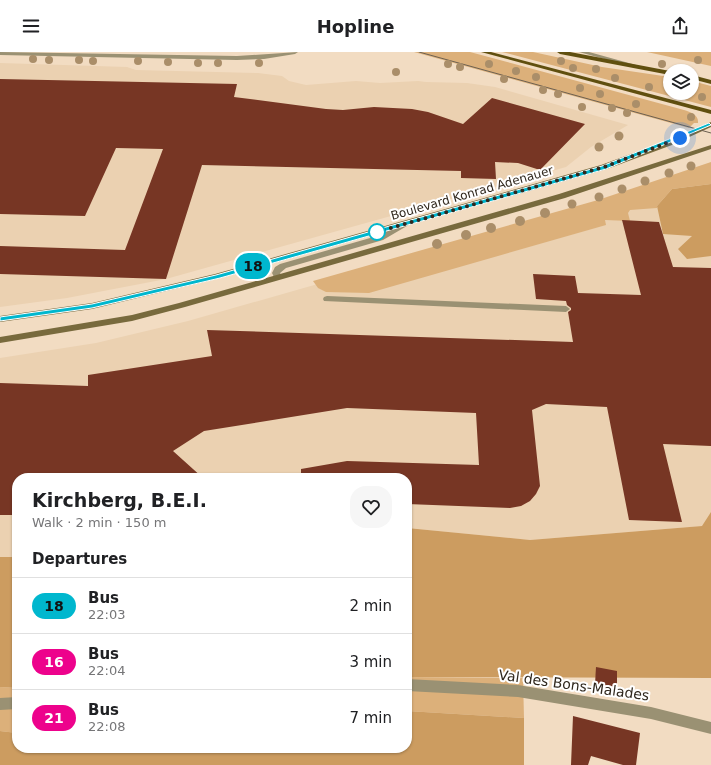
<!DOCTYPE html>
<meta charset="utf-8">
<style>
body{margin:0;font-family:"DejaVu Sans",sans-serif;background:#f6f6f6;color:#202124;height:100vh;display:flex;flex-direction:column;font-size:15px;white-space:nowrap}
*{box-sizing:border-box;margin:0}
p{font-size:13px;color:#757577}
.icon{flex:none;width:22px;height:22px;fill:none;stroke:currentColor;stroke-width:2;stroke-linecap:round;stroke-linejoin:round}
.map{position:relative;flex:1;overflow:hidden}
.side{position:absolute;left:12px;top:421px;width:400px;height:280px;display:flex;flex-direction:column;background:#fff;border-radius:16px;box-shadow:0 1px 3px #0004}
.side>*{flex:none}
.badge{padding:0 8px;border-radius:13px;font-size:14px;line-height:26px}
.tools{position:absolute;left:663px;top:12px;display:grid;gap:8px}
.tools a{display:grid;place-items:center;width:36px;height:36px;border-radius:50%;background:#fff;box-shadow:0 1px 3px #0004;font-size:20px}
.you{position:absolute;width:20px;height:20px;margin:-10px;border:3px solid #fff;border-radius:50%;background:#1a73e8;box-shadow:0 0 0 6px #1a73e833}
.map>.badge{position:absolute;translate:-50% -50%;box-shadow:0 0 0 2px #fff}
h2{padding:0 20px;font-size:15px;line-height:36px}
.round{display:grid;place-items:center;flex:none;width:42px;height:42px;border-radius:16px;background:#f6f6f6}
.summary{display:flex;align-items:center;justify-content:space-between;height:68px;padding:0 20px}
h1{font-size:19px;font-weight:700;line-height:30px}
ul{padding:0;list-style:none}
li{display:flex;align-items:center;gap:12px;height:56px;padding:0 20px;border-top:1px solid #e0e0e0}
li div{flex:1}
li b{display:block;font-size:15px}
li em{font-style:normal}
li .badge{min-width:44px;font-weight:700;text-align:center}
header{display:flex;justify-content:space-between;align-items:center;height:52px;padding:0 20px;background:#fff;font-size:18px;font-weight:700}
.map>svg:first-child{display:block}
</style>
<header><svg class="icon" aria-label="menu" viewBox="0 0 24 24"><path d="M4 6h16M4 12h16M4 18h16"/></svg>Hopline<svg class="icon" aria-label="share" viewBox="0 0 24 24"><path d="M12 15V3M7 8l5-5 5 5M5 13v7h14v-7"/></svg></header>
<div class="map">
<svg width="711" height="713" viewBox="0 0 711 713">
<rect width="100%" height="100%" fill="#f2dcc2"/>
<g fill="#ebd1b1">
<polygon points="0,11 127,15 136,18 258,21 282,24 289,29 306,33 356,29 380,31 418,29 426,30 467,31 495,35 628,73 591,95 566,115 166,227 67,246 0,255"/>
<polygon points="711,138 711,475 702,474 530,488 407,476 407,426 17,426 17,505 0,505 0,306 96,291 188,269 587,155 657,154"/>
</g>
<g fill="#dcb07a">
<path d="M414 0H470L684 58C691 60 699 63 698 71H694L689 76Z"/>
<polygon points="502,0 533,0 602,15 670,25 670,41 692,41 692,29 711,34 711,55"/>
<polygon points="647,0 711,0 711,14"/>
<polygon points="711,110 711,132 672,137 657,154 657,156 630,158 628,161 630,169 605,168 606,173 369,241 326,240 318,236 313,229 598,148"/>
<polygon points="407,625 523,626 524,666 407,659"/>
<polygon points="0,635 17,636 17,681 0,679"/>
</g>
<g fill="#cc9c60">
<polygon points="711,132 711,204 687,207 678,197 692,184 663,182 657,154 672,137"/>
<polygon points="711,460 711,626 407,625 407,476 530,488 702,474"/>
<polygon points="0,505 17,505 17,636 0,635"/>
<polygon points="407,659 524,666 524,713 0,713 0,679 17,681 17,696 407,696"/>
</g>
<g fill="#773624">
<polygon points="0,27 237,32 234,45 326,57 343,58 374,55 412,57 428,60 463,72 492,46 585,72 540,118 518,111 495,110 496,127 461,126 461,119 202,113 166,227 0,222 0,194 125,198 163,97 116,96 85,164 0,162"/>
<polygon points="622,168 659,170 673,215 711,216 711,394 663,392 682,470 629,468 607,355 546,352 532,358 540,434 536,442 530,449 521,454 510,456 407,452 407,426 301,426 301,417 347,409 479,413 476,361 347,356 204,379 173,399 203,426 17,426 17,463 0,463 0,331 88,334 88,323 212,304 207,278 573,290 568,260 571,258 571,256 567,253 566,249 536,247 533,222 575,224 578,241 641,243"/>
<polygon points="596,615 617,619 617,635 595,632"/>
<polygon points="573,664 640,681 636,713 623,713 591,704 588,713 571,713"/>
</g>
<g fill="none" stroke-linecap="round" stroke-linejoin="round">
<g fill="#9a9173" fill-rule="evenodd">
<polygon points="405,169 411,169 412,171 383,188 286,216 280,221 282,225 281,227 275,227 272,221 275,215 280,212 377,184"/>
<polygon points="327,244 566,254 570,257 566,260 324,249 323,247 324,245"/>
</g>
<g fill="#9a9173" fill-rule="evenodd">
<polygon points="0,0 237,4 298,0 295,2 264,7 237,8 0,3"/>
<polygon points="579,0 589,0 636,13 633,15"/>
<polygon points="407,627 518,633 651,655 711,670 711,682 651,667 518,645 407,639"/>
<polygon points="17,645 17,657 0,658 0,646"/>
</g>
<g fill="#786a3d" fill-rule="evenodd">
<polygon points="711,70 711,75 672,93 607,117 220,226 92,257 0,270 0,264 92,251 215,222 601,113 666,89"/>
<polygon points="711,93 711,97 565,146 185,255 132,269 0,291 0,285 132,263 179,251 559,142"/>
</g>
<g fill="#604f0f" fill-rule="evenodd">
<polygon points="481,0 491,0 711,58 711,62"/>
<polygon points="557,0 570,0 670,19 670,23 560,2"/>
<polygon points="692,23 711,28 711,32 692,27"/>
</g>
<polyline stroke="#6c6051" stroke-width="1" points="419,0 711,81"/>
</g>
<g fill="#aa8e69">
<circle cx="33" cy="7" r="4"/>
<circle cx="49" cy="8" r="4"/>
<circle cx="79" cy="8" r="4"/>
<circle cx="698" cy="8" r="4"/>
<circle cx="93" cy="9" r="4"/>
<circle cx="138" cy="9" r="4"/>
<circle cx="561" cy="9" r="4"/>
<circle cx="168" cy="10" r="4"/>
<circle cx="198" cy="11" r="4"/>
<circle cx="218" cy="11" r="4"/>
<circle cx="259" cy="11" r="4"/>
<circle cx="448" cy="12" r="4"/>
<circle cx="489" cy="12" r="4"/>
<circle cx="662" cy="12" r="4"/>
<circle cx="460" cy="15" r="4"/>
<circle cx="573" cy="16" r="4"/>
<circle cx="596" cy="17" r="4"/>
<circle cx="516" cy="19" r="4"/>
<circle cx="396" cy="20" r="4"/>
<circle cx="536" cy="25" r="4"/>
<circle cx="615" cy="26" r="4"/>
<circle cx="504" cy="27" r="4"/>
<circle cx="649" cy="35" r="4"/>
<circle cx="580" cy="36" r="4"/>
<circle cx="543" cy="38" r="4"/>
<circle cx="558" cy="42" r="4"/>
<circle cx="600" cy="42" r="4"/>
<circle cx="702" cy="45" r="4"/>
<circle cx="636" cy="52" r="4"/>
<circle cx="582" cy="55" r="4"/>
<circle cx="612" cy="56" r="4"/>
<circle cx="627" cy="61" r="4"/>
<circle cx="691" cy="65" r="4"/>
<circle cx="619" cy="84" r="4.5"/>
<circle cx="599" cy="95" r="4.5"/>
<circle cx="691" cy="114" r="4.5"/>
<circle cx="669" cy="121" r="4.5"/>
<circle cx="645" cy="129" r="4.5"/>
<circle cx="622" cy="137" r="4.5"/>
<circle cx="599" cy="145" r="4.5"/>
<circle cx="572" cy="152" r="4.5"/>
<circle cx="545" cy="161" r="5"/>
<circle cx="520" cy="169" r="5"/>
<circle cx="491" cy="176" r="5"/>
<circle cx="466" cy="183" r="5"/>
<circle cx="437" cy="192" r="5"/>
</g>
<polygon fill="#00b7ce" stroke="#fff" points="709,71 711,73 606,117 220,226 92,256 0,269 0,265 92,252 216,223 602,114"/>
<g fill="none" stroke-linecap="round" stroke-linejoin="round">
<polyline stroke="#30281e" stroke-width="4" stroke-dasharray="0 7.2" points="377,180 604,115 680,86"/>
</g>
<circle fill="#fff" stroke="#00b7ce" stroke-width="2" cx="377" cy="180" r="8"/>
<g text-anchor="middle" stroke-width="4" stroke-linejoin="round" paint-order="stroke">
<g font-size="12" fill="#30281e" stroke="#fff">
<text transform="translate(472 141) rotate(-16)" y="4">Boulevard Konrad Adenauer</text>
</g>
<g font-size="14" fill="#30281e" stroke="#fff">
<text transform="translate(574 633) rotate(8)" y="5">Val des Bons-Malades</text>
</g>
</g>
</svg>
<div class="tools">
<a><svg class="icon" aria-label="layers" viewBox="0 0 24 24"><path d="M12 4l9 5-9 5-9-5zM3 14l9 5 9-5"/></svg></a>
</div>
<div class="you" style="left:680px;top:86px"></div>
<b class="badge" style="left:253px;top:214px;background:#00b7ce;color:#111">18</b>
<section class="side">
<div class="summary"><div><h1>Kirchberg, B.E.I.</h1><p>Walk · 2 min · 150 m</p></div><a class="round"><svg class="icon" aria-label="heart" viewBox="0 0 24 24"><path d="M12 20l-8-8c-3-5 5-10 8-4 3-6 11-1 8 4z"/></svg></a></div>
<h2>Departures</h2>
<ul>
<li><span class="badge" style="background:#00b7ce;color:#111">18</span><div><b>Bus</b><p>22:03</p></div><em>2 min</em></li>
<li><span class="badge" style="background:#ed028c;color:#fff">16</span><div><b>Bus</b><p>22:04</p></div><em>3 min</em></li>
<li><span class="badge" style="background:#ed028c;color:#fff">21</span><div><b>Bus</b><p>22:08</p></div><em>7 min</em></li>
</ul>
</section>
</div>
